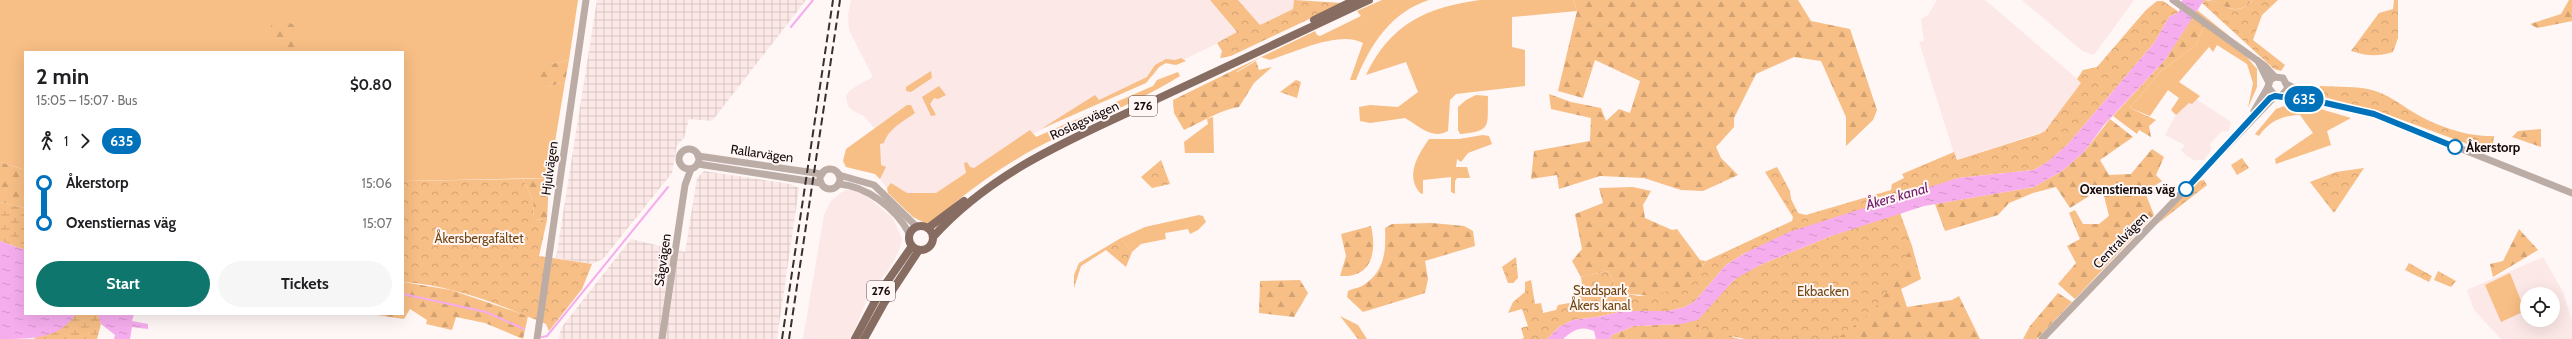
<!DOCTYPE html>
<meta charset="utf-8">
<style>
body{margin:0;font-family:Cabin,sans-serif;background:#f6f6f6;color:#202124;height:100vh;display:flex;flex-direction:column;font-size:15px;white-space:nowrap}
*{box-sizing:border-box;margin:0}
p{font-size:13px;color:#757577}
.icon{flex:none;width:22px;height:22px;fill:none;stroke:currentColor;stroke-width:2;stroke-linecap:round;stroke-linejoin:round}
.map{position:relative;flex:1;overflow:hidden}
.sheet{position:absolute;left:24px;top:51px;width:380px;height:264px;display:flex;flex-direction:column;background:#fff;border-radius:0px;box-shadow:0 4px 16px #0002}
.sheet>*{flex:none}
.badge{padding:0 8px;border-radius:13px;font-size:14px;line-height:26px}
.tools{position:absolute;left:2520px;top:287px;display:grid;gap:8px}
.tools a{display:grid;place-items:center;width:40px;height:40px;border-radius:50%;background:#fff;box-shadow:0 4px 16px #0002;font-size:20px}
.map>.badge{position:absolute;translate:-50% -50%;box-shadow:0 0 0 2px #fff}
.legs{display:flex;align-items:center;gap:6px;height:44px;padding:0 12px;font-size:13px}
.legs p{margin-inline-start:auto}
.headline{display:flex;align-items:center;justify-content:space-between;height:68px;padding:0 12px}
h1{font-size:22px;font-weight:800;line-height:30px}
.cta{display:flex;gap:8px;margin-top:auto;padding:8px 12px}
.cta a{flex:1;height:46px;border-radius:24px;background:#0f766e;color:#fff;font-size:16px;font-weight:800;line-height:46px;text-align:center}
.cta a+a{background:#f6f6f6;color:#202124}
ul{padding:0 12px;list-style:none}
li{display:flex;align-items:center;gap:14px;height:40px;font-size:15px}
li i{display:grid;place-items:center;width:6px;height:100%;margin:0 5px;background:currentColor}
li i::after{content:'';width:10px;height:10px;margin:-5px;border:3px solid;border-radius:50%;background:#fff}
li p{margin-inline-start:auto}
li:first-child i{background:linear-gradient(#0000 50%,currentColor 0)}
li:last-child i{background:linear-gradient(currentColor 50%,#0000 0)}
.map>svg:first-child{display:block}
</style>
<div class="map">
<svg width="2572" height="339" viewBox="0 0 2572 339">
<defs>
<pattern id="industrial-grid" width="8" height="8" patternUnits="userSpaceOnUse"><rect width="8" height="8" fill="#fce8e7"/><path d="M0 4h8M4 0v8" fill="none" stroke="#d7c6c5"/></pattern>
<pattern id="forest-firs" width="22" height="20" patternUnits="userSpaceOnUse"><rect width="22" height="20" fill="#f7be85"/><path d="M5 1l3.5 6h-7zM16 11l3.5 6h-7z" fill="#d3a272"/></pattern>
<pattern id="wetland-marsh" width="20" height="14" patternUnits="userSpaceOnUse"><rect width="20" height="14" fill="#f7be85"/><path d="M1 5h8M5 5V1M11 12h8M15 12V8" fill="none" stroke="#d3a272"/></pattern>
<pattern id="park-crowns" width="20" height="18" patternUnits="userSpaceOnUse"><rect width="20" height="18" fill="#f7be85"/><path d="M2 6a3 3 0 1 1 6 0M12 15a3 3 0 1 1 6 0" fill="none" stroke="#d3a272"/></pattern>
<pattern id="water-ripples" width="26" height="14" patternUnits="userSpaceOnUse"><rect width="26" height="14" fill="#f6adee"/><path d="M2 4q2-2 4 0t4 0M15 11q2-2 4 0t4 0" fill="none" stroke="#d294cb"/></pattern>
</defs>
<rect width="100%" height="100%" fill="#fff6f6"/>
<g fill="#fce8e7" fill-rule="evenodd">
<polygon points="851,0 1210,0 1238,33 1173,65 1166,63 1159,67 1153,76 1020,140 913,211 887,188 873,170 875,129 864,116 853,111 848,106 846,96 850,90 873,77 849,30 848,15"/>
<polygon points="1238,0 1294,0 1293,9 1260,25"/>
<polygon points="1937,0 1985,0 2082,83 2045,131 1956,160 1919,42 1924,41 1921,19 1928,15"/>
<polygon points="2022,0 2134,0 2094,55 2082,51"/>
<polygon points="2196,99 2231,122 2229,131 2222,131 2210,144 2211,150 2204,160 2194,160 2187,156 2181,150 2185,145 2165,135 2176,115 2189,103 2192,104"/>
<polygon points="850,189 865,195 893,218 902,239 898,253 889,269 870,292 851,339 803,339 824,215 831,201 842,192"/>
<path d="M2543 257 2563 292 2572 320V339H2501L2474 310 2467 290ZM2527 294H2553V320H2527Z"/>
</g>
<g fill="url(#industrial-grid)">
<polygon points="597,0 806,0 712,121 689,119 684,138 677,145 672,173 603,259 592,264 556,258"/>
<polygon points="704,171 790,184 799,188 777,339 559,339 561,328 631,239 685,252 697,178"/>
</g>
<g fill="#f7be85">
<polygon points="0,0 578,0 569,60 551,64 547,87 565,82 549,178 403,181 403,52 25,52 25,170 0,162"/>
<path d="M1382 0H1429C1391 12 1370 45 1356 80H1350L1363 43C1340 30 1295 52 1270 60L1261 57 1236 72 1234 70 1315 31 1317 35 1320 36 1361 16 1357 11Z"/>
<path d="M1480 0H1573L1577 11 1512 17V47L1525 50V86L1456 94 1450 100 1448 131C1432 140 1419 126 1405 118L1370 123 1360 121 1359 107 1370 105 1398 107 1418 92 1406 62 1366 75C1390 24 1427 7 1480 0Z"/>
<polygon points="2207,18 2228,35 2257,69 2257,87 2248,108 2253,83 2247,64 2217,45 2213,52 2209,47 2179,82 2200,96 2192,104 2189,103 2176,115 2171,110 2179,98 2168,90 2150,116 2130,108 2161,71 2196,45"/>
<polygon points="1181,58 1186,61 1176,65 1166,63 1159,67 1146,83 1041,129 1095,95 1099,100 1147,77 1155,65 1166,59 1175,60"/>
<polygon points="931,71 932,78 911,92 906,91 906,87"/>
<path d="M1178 72 1180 76C1127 109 1068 128 1015 160 995 172 976 186 958 200 947 209 940 219 927 224L913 217 888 193 887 188 891 183 907 193H936L966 173 964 163 967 162 970 167 974 168 1030 130 1036 137 1153 86 1157 80Z"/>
<polygon points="939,86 946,95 938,99 934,98 930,104 936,115 931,116 922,97"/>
<path d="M1476 95 1488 96C1487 126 1493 131 1460 134L1458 130V107L1466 100Z"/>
<path d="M2293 103 2307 105 2351 118 2327 131 2331 145 2276 164 2275 159 2313 133 2300 115C2283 115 2269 121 2259 136L2255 134 2276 109Z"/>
<path d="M907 105H911L915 113C904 121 888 129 884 143L880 144 881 165 886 167 880 179 875 174 846 167 843 161 846 149Z"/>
<polygon points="1213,117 1214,153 1185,153 1184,142 1208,124 1207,119"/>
<path d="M1483 135 1489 136 1492 144 1468 153 1461 162 1457 159 1456 167H1467L1470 178H1457L1455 181V194L1451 192V177L1423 180V194L1420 193C1405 175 1418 155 1429 139H1459Z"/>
<polygon points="1199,215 1203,216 1206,222 1198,230 1190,234 1188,229 1165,233 1166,239 1141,244 1132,252 1121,238 1145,227"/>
<polygon points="2510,273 2525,311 2501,322 2485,285"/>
</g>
<g fill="url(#forest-firs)">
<polygon points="1573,0 1798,0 1811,21 1850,29 1877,110 1873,120 1846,146 1846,117 1821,61 1794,57 1756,74 1734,118 1734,127 1716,147 1721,158 1738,175 1703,191 1681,190 1644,178 1600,176 1559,189 1557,175 1531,179 1534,151 1590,141 1591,118 1551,109 1549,94 1571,102 1601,108 1606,121 1619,109 1630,113 1640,81 1595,60 1583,98 1558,91 1577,11"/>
<path d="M2209 0H2253C2236 17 2227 6 2209 0Z"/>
<polygon points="2569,0 2572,0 2572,21 2537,28 2530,24 2561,14"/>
<polygon points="2197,10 2207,18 2196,45 2161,71 2130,108 2156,120 2149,126 2151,137 2139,130 2137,134 2113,116 2165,60"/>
<polygon points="286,21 296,26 294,52 273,52 271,25"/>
<polygon points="569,60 565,82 547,87 538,83 538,72 551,64"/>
<path d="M1256 61 1259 70 1272 67 1254 83 1239 107C1219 110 1202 122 1184 130L1174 113 1173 100 1234 70 1237 72Z"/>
<polygon points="2110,119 2133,137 2100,160 2109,175 2131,174 2152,149 2164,157 2156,175 2162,181 2145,192 2154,215 2075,299 2058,284 2076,263 2067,246 2080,239 2069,213 2075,210 2083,224 2099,224 2109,216 2102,188 2070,208 2056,187 2033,193 2009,203 1998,215 1945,231 1935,204 2034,187 2062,171 2084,152"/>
<polygon points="2541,129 2541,147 2512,137 2518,131"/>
<polygon points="0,162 25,170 25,208 0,202"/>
<polygon points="549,178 547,220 534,219 533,200 523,179"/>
<path d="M1633 187 1651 191 1643 205 1645 218 1672 230 1677 229 1700 260 1706 261C1701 267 1698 276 1692 282 1675 299 1639 296 1618 292L1608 271 1581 277 1572 261 1582 249 1575 214 1603 203 1599 188Z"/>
<path d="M1432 223 1464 226 1473 231 1475 246 1425 261 1428 279 1425 293 1363 312 1347 297 1348 291C1353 288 1361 288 1365 284 1385 270 1386 251 1385 228L1392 224Z"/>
<path d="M1371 226C1377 252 1372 278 1340 276L1346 256 1341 234Z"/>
<polygon points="2519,229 2538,250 2493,277 2490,264 2503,261"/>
<polygon points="1894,241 1912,246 1921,279 1901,289 1907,307 1952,300 1959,296 1980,339 1833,339"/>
<polygon points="1753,269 1739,320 1732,337 1740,339 1610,339 1612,335 1634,326 1681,324 1719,299 1735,279"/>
<polygon points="1300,280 1308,293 1294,317 1259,313 1260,281"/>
<polygon points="403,282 451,290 528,316 523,339 485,323 456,317 452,330 426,324 427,320 410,309 404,319 370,314 403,314"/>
<polygon points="2058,293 2072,302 2037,339 2023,339 2030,326"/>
</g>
<g fill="url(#wetland-marsh)">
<polygon points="0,202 25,208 25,250 0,241"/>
<polygon points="59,314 98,314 101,324 97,339 34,339"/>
</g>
<g fill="url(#park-crowns)">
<polygon points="1210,0 1238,0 1260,25 1293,9 1294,0 1343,3 1231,56 1220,58 1222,51 1217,43 1237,32"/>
<path d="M2204 0C2225 0 2232 21 2253 0H2278L2262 15 2253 40 2285 65 2281 71 2274 69 2202 3Z"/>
<path d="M2394 0H2398V38L2393 52C2377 57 2367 56 2351 51L2379 13 2393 9Z"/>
<polygon points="2157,1 2163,1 2179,12 2169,17 2154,43 2068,144 2049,161 2034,170 1958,178 1745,253 1726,265 1695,301 1685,307 1669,311 1624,311 1597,317 1573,320 1559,327 1547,339 1521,339 1524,338 1521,328 1528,326 1522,309 1508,313 1513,302 1525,292 1525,282 1531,280 1535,304 1541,303 1543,313 1556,310 1558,305 1575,302 1574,294 1583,292 1581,277 1608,271 1618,292 1639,296 1676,291 1692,282 1706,261 1792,221 1793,217 1765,172 1777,167 1790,191 1791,199 1798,213 1806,215 1891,190 1892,184 1904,178 1902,174 1954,152 1957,160 2039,134 2045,131 2081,83 2077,79 2083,70 2097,67 2146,10"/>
<polygon points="1296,80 1301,82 1297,98 1280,92"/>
<path d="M2320 86C2337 87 2357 86 2372 90 2387 94 2400 104 2413 112 2436 126 2467 137 2494 136L2492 153 2386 114 2317 95Z"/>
<polygon points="2242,158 2249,168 2237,175 2231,165"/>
<polygon points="1161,160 1170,184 1152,188 1141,177"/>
<polygon points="2364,168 2334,213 2310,182 2336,172"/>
<path d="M523 179 533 200 534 219 547 220 539 256 592 264 582 289 549 331 546 324C501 305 452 285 403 282V181Z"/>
<polygon points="2204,180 2207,185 2156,225 2198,181"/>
<polygon points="1900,213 1912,246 1889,289 1872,312 1837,339 1745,339 1700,329 1695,316 1738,277 1760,265 1831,236"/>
<polygon points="1121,238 1132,252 1126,267 1106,250 1081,266 1074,288 1074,275 1079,263"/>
<polygon points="1516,257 1518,278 1513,283 1508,283 1502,267"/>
<polygon points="2409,263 2432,276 2429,282 2405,270"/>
<polygon points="2438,271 2456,281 2451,287 2434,280"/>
<polygon points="1340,316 1358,325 1367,339 1358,339"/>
</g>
<g fill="url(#water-ripples)">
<path d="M2182 0H2204L2165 60 2104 125 2084 152 2062 171 2034 187 1924 206 1831 236 1760 265 1735 279 1698 320 1681 324 1634 326 1612 335 1610 339H1596L1594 331C1581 325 1573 330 1563 339H1547L1559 327 1573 320 1597 317 1624 311H1669L1685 307 1695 301 1726 265 1745 253 1789 232 1958 178 2034 170 2049 161 2068 144 2154 43 2169 17 2179 12Z"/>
<path d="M0 241 25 250V314H76C59 339 32 339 0 339Z"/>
<polygon points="98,314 134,314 132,321 148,324 148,329 132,327 130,339 114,339 115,335 101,324"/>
</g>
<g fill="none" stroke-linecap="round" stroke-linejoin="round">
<g stroke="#f6adee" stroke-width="2">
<polyline points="791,27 813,0"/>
<polyline points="403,294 486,312 524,329"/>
<polyline points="542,337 547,336 668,187"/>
</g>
<g stroke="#bcaca6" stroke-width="7">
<polyline points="2173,0 2265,66 2275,77"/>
<polyline points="2258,61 2269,83"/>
<polyline points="2288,85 2312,97"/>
<polyline points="2282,95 2288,88 2283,78 2275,77 2270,80 2268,87 2275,96 2321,101 2374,114 2572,193"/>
<polyline points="2254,111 2268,87"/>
<circle cx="689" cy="159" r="10"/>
<polyline points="698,156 822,174"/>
<polyline points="698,164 821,183"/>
<circle cx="830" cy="179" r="10"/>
<polyline points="839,175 874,185 916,226"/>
<path d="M839 184C867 186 896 209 909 233"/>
<polyline points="537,339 586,0"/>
<polyline points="662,339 685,185 691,169"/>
<polyline points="2042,339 2275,96"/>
</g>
<g stroke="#876c62" stroke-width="8">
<polyline points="1314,20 1355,0"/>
<circle cx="921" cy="238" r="12"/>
<polyline points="928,228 964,201"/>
<path d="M933 237C993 170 1076 137 1155 100 1227 66 1298 33 1369 0"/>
<polyline points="855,339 880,292 912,246"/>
<polyline points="864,339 884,303 919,250"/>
</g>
<g stroke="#392e2e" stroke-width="2" stroke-dasharray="8 4" stroke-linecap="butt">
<polyline points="782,339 833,0"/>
<polyline points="789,339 840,0"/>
</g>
</g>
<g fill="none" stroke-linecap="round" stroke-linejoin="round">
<g stroke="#fff" stroke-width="9">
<polyline id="line-1" points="2186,189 2270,98 2275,96 2321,102 2374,114 2455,147"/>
</g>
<use href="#line-1" stroke="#0072bc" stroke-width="6"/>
</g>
<g fill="#fff" stroke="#0072bc" stroke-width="2">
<circle cx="2455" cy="147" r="7"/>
<circle cx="2186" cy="189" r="7"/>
</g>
<g text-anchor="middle" stroke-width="4" stroke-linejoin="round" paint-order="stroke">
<g fill="#fff6f6" stroke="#5c5151" stroke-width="1">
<rect x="1129" y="96" width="28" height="20" rx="3"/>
<rect x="867" y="281" width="28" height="20" rx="3"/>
</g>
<g font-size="12" font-weight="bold" fill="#160a0a">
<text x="1143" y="110">276</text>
<text x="881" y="295">276</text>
</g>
<g font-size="13" fill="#160a0a" stroke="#fff6f6">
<text transform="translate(1084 120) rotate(-25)" y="5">Roslagsvägen</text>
<text transform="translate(762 153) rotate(8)" y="5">Rallarvägen</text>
<text transform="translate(549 168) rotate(-82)" y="5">Hjulvägen</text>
<text transform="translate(2120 240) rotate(-46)" y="5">Centralvägen</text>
<text transform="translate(662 260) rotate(-82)" y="5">Sågvägen</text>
</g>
<g font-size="13" font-weight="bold" fill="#160a0a" stroke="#fff6f6" text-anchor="start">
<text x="2466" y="152">Åkerstorp</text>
<text x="2175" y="194" text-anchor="end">Oxenstiernas väg</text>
</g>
<g font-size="13" fill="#72450f" stroke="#fff6f6">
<text x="479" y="243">Åkersbergafältet</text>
<text x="1600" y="295">Stadspark<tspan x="1600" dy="15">Åkers kanal</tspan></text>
<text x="1823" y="296">Ekbacken</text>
</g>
<g font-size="14" font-style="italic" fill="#6e1a69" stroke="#fff6f6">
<text transform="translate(1897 196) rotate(-16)" y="5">Åkers kanal</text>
</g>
</g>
</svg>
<div class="tools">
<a><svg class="icon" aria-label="locate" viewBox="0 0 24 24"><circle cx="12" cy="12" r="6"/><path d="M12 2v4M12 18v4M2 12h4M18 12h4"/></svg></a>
</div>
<b class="badge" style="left:2304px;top:99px;background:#0072bc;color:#fff">635</b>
<section class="sheet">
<div class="headline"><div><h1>2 min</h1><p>15:05 – 15:07 · Bus</p></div><b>$0.80</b></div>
<div class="legs"><svg class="icon" aria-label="walk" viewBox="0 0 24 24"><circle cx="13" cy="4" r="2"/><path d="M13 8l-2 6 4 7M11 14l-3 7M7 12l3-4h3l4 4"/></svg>1<svg class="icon" aria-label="forward" viewBox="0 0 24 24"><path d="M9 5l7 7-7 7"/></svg><b class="badge" style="background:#0072bc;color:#fff">635</b></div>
<ul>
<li><i style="color:#0072bc"></i><b>Åkerstorp</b><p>15:06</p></li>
<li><i style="color:#0072bc"></i><b>Oxenstiernas väg</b><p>15:07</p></li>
</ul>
<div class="cta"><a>Start</a><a>Tickets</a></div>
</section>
</div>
